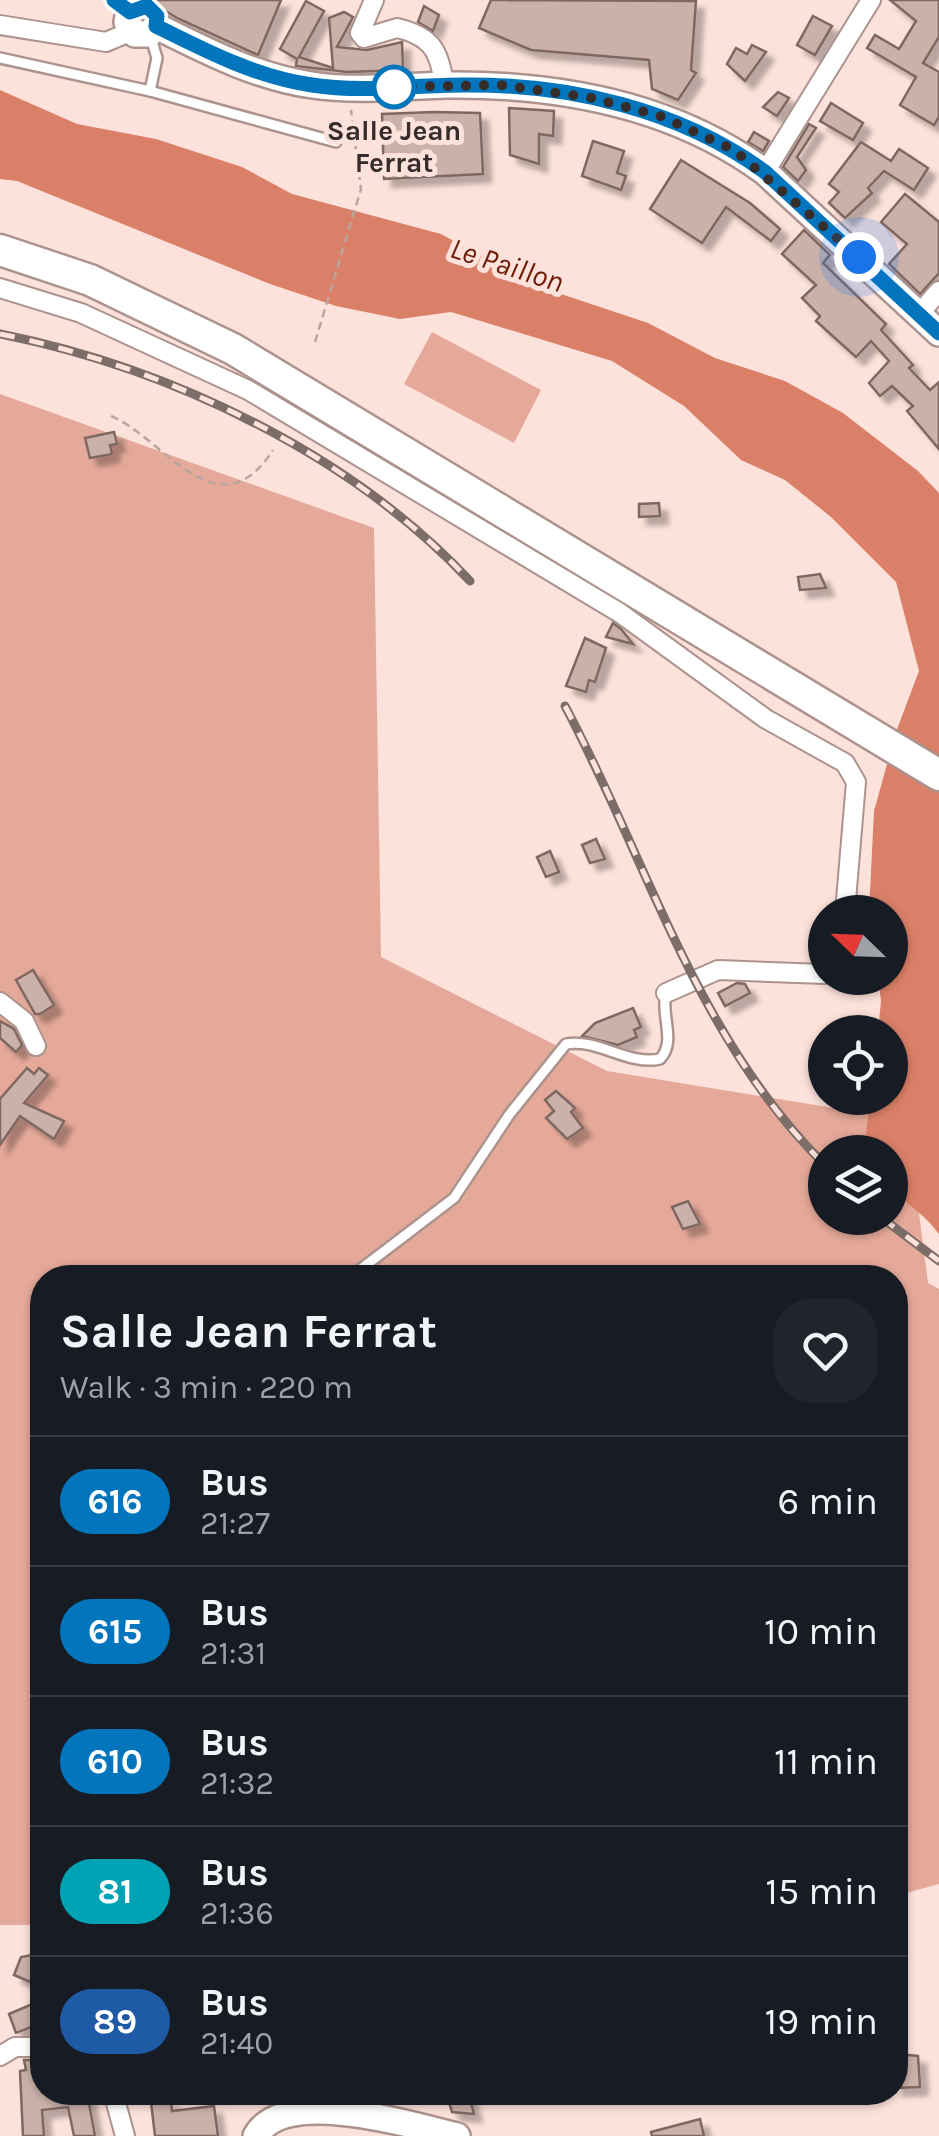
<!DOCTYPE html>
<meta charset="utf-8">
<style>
body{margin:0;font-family:Karla,sans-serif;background:#20242c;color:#f1f3f6;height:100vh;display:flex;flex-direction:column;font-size:38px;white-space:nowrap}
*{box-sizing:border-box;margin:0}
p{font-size:32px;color:#9ea1a6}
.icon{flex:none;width:55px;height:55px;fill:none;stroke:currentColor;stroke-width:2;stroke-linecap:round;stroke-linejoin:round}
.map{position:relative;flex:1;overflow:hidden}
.drawer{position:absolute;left:30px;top:1265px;width:878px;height:840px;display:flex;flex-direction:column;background:#171b24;border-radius:40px;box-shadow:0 2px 8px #0004}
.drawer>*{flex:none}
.badge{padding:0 20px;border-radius:32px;font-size:35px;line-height:65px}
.needle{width:65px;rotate:293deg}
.fabs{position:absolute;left:808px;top:895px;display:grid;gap:20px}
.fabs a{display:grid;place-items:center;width:100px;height:100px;border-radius:50%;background:#171b24;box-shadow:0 2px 8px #0004;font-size:50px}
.you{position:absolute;width:50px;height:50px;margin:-25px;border:8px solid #fff;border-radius:50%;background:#1a73e8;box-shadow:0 0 0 15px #1a73e833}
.map>.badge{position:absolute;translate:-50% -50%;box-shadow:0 0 0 5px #fff}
.round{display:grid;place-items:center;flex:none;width:105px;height:105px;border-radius:40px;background:#20242c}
.overview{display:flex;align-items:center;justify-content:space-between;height:170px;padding:0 30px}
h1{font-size:48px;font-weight:700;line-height:75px}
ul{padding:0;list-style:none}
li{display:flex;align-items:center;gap:30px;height:130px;padding:0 30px;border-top:2px solid #363941}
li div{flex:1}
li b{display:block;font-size:38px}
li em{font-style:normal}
li .badge{min-width:110px;font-weight:700;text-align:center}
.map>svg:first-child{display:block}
</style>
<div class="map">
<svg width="939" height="2136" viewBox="0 0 939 2136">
<defs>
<filter id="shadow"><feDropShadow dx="8" dy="8" stdDeviation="2.5" flood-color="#0004"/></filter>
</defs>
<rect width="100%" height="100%" fill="#fde2db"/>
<g fill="#e5a999" fill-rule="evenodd">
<polygon points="432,332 541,390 514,443 404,384"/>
<path d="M0 394 374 528 381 957 607 1071 907 1120 928 1283 939 1289V1884L895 1896V1278H42V1925H0ZM825 1152H890V1218H825Z"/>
</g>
<path fill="#db8068" d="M0 90 77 124 156 139 242 167 292 194 441 234 537 286 648 323 715 358 785 381 843 413 918 471 939 493V1234C910 1195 890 1209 890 1152H875L866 1134 870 1098H890V1032H878L881 1001 878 978H890V912H869L874 811 896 732 919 671 896 582 831 517 785 480 741 460 684 406 612 361 451 312 400 319 336 306 270 284 17 181 0 179Z"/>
<g fill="#cbb1aa" stroke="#806862" stroke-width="2.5" filter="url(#shadow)">
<polygon points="157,0 281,0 258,55 177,18 156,5"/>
<polygon points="491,0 696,1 691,70 696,73 678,100 652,89 649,60 531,50 479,28"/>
<polygon points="890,0 939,0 939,37 923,63 939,72 939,117 934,125 900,105 916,77 867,48 875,35 899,49 916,21"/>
<polygon points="306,1 324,11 299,57 333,68 329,18 344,12 353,17 337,47 367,50 402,42 403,70 347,72 296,66 297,59 280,49"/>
<polygon points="424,6 439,15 433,31 418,22"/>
<polygon points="813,16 832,26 815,55 797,45"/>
<polygon points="752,45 766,52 745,81 727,64 736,48 747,54"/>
<polygon points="778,92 789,98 777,116 763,107"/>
<polygon points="831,103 863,123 853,140 820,121"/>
<polygon points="509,108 554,111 553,136 539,134 539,164 510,155"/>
<polygon points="434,112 480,113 483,174 384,179 382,114"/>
<polygon points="809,124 816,128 797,157 806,170 798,181 783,167"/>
<polygon points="754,132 769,141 763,151 748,142"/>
<polygon points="593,141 624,151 617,173 626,176 621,190 582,176"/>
<polygon points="861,142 891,161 899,149 928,168 914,190 884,171 868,188 872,193 845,218 829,203 839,192 829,184"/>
<polygon points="681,160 750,203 780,229 771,241 726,207 702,243 650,209"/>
<polygon points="905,194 939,222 939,273 920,294 889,264 907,244 881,222"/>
<polygon points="804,230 830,255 823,263 886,324 881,330 913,365 909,368 930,390 939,382 939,449 907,411 913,406 892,386 880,396 869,383 889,361 871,341 856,357 816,321 820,316 802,298 816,285 782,254"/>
<polygon points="114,432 117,444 110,445 112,454 90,458 85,438"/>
<polygon points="659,503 660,516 639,517 639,504"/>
<polygon points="820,574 826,588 800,590 798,577"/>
<polygon points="613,623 621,629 633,644 606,637"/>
<polygon points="585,638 606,648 595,682 589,680 586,692 566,686"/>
<polygon points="596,839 605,859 590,863 582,845"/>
<polygon points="550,851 559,872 546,877 537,857"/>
<polygon points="33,970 54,1005 40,1014 35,1014 16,980"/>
<polygon points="737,983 745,984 750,993 725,1006 718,993"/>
<polygon points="633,1008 641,1027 634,1030 637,1037 618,1045 582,1036 595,1023"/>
<polygon points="0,1021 14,1029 22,1045 16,1052 0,1038"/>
<polygon points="27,1068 34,1074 39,1068 48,1075 24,1103 64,1121 54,1139 20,1116 0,1145 0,1099"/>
<polygon points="556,1091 575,1108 571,1112 583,1128 567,1139 546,1118 554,1111 545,1100"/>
<polygon points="688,1201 700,1224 683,1229 672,1207"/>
<polygon points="32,1955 42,1960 42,1987 14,1975 21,1957"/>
<polygon points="42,2000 42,2023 16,2033 9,2014"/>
<polygon points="897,2054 918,2056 920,2087 895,2088"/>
<polygon points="42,2060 42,2092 87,2092 95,2136 74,2136 68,2107 42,2110 44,2136 23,2136 20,2071 26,2070 24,2060"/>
<polygon points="446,2092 468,2092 474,2114 452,2112"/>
<polygon points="171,2100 172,2111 214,2106 218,2136 155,2136 151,2102"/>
<polygon points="700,2119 704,2136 652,2136 651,2132"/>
</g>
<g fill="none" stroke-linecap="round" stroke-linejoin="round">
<g stroke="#ac938d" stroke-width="14">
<g id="lane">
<polyline points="150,35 157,58 150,91"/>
<polyline points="0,58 150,91 336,142"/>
<path d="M349 1278 454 1198 509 1115 566 1044C597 1038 628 1066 660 1059 677 1041 660 1015 666 993"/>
</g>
</g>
<g stroke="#ac938d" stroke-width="22">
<g id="street">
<path d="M374 0 360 33 364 38 397 28C432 36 440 52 444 85"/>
<polyline points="142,5 145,0"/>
<polyline points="0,25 106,42 132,31"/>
<polyline points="765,172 871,0"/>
<polyline points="0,288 81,313 248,390 620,613 766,719 845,763 856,782 845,912"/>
<polyline points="919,314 939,291"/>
<polyline points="666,993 718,970 825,974"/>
<polyline points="0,1002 24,1021 36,1046"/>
<polyline points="0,2056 15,2047 42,2047"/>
<polyline points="113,2092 125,2136"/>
<polyline points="297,2113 308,2098 324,2092"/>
</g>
</g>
<g stroke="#ac938d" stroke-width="30">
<g id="secondary">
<polyline points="129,12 127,22 135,34 149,34 156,26"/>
<path d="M156 26C206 51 256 77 312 85 357 92 403 86 448 85 560 84 674 105 765 172L939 333"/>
<path d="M256 2136C284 2086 412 2125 457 2136"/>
</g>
</g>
<g stroke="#ac938d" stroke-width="35">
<polyline id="primary" points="0,250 90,280 233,349 939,775"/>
</g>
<g stroke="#b9a49e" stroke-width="2.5" stroke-dasharray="8 5" stroke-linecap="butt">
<polyline points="315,342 361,189 351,110"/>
<path d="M111 416C165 439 218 535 273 450"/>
</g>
<use href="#lane" stroke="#fff" stroke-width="9"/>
<use href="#street" stroke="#fff" stroke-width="18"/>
<use href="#secondary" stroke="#fff" stroke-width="25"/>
<use href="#primary" stroke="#fff" stroke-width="30"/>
<g stroke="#7d6d69" stroke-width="9">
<g id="rail">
<path d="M0 334C170 368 351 454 470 581"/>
<path d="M565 706C647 860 697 1039 825 1165"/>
<polyline points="882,1218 939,1261"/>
</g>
</g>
<use href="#rail" stroke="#fde2db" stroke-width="5" stroke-dasharray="15" stroke-linecap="butt"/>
</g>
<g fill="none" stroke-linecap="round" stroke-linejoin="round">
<g stroke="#fff" stroke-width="22">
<path id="line" d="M114 0 130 12 147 6 157 16 156 26C206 51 256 77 312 85 362 93 413 85 464 85 569 84 679 109 765 172L939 333"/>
</g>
<use href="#line" stroke="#0275bc" stroke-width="15"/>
<polyline stroke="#362c2a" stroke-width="10" stroke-dasharray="0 18" points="394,87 501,85 592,98 660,116 734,150 859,257"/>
</g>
<circle fill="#fff" stroke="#0275bc" stroke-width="5" cx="394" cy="87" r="20"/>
<g text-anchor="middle" stroke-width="10" stroke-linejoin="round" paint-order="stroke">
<g font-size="28" font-weight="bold" fill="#362c2a" stroke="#fde2db">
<text x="394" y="140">Salle Jean<tspan x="394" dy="32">Ferrat</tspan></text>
</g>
<g font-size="30" font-style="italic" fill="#6d1b04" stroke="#fde2db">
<text transform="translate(507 265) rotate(18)" y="10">Le Paillon</text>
</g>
</g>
</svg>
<div class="fabs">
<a><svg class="needle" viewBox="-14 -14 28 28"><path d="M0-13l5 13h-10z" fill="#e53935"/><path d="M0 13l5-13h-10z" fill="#9ea1a6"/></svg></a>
<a><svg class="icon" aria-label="locate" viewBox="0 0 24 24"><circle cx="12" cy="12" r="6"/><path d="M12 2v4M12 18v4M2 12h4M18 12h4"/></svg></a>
<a><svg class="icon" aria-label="layers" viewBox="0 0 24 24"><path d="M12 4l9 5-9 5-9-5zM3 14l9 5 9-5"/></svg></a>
</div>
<div class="you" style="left:859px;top:257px"></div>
<section class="drawer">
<div class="overview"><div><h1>Salle Jean Ferrat</h1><p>Walk · 3 min · 220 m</p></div><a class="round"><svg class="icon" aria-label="heart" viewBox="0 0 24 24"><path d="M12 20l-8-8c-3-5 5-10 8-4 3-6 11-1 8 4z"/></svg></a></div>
<ul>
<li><span class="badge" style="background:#0275bc;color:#fff">616</span><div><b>Bus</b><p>21:27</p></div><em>6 min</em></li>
<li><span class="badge" style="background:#0275bc;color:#fff">615</span><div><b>Bus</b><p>21:31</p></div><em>10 min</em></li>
<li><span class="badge" style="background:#0275bc;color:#fff">610</span><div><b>Bus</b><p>21:32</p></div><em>11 min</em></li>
<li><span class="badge" style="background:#00a3b4;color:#fff">81</span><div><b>Bus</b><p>21:36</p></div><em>15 min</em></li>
<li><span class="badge" style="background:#1e5aa6;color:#fff">89</span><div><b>Bus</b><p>21:40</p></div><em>19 min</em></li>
</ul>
</section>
</div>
